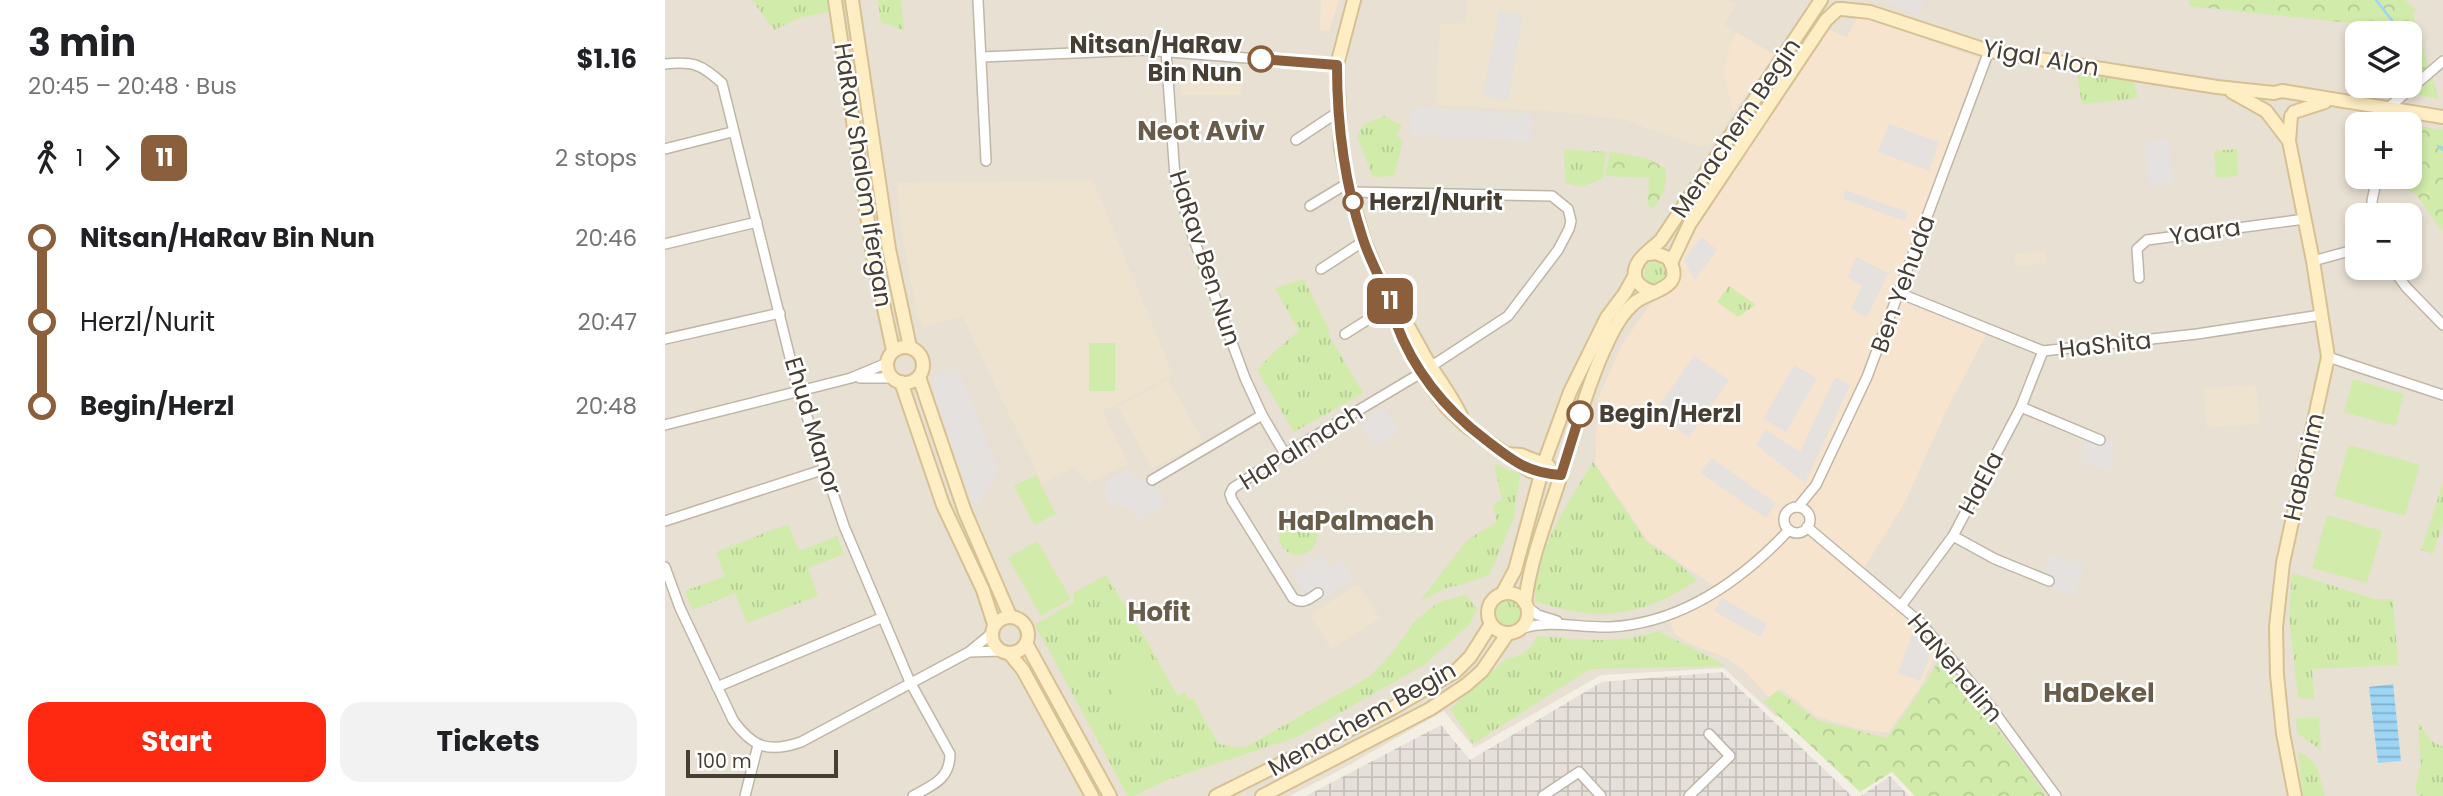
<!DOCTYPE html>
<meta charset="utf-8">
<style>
body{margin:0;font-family:Poppins,sans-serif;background:#f2f2f2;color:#202124;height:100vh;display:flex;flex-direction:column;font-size:26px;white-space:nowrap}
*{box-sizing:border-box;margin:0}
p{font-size:23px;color:#757577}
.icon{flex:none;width:38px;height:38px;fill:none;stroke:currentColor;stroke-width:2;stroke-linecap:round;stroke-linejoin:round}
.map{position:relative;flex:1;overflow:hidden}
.details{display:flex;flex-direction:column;background:#fff;width:665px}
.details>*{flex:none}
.badge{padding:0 14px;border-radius:10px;font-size:24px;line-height:46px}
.fabs{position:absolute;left:1680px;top:21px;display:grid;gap:14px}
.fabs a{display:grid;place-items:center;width:77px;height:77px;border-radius:14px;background:#fff;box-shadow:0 4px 10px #0003;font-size:35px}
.scale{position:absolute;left:21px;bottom:18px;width:152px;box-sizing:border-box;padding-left:7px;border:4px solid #473f34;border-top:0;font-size:19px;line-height:24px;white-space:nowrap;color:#473f34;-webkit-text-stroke:5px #fff;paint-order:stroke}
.map>.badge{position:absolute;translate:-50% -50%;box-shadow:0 0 0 4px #fff}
.legs{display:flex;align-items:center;gap:10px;height:77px;padding:0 28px;font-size:23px}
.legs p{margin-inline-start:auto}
.overview{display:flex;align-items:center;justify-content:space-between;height:119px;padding:0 28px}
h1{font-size:38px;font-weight:700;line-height:52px}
.button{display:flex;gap:14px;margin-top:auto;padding:14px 28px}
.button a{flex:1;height:80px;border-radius:21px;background:#ff2911;color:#fff;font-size:28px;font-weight:700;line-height:80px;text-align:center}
.button a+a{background:#f2f2f2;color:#202124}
ul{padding:0 28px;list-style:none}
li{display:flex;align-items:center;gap:24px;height:84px;font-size:26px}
li i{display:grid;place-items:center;width:10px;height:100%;margin:0 9px;background:currentColor}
li i::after{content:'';width:18px;height:18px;margin:-9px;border:5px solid;border-radius:50%;background:#fff}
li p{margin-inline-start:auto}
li:first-child i{background:linear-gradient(#0000 50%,currentColor 0)}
li:last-child i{background:linear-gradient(currentColor 50%,#0000 0)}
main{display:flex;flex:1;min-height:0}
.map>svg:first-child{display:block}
</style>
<main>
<section class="details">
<div class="overview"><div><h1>3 min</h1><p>20:45 – 20:48 · Bus</p></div><b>$1.16</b></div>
<div class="legs"><svg class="icon" aria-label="walk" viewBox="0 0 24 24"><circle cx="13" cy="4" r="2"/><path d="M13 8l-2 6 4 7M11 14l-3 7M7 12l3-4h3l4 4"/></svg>1<svg class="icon" aria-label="forward" viewBox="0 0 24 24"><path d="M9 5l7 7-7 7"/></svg><b class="badge" style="background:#8b5e3c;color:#fff">11</b><p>2 stops</p></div>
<ul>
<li><i style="color:#8b5e3c"></i><b>Nitsan/HaRav Bin Nun</b><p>20:46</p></li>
<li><i style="color:#8b5e3c"></i><span>Herzl/Nurit</span><p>20:47</p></li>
<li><i style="color:#8b5e3c"></i><b>Begin/Herzl</b><p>20:48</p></li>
</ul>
<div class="button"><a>Start</a><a>Tickets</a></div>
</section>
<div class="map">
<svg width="1778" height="796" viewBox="0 0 1778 796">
<defs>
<pattern id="industrial-grid" width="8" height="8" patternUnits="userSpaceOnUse" patternTransform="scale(1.75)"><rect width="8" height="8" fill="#e6e0da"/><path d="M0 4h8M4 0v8" fill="none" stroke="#c7c1bc"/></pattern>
<pattern id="grass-tufts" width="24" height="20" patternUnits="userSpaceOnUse" patternTransform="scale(1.75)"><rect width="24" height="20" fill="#d1ebab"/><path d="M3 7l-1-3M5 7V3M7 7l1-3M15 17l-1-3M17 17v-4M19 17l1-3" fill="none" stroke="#b5cb94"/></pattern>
<pattern id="forest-crowns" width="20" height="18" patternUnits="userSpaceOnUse" patternTransform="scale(1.75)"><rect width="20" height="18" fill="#d1ebab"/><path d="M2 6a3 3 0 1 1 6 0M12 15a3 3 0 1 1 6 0" fill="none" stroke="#b5cb94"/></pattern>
<pattern id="water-rules" width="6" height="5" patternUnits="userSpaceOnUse" patternTransform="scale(1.75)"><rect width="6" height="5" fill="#9dd5f5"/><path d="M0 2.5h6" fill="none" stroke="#82aec7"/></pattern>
</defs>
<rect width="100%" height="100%" fill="#f4efe5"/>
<path fill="#e8e0d3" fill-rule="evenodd" d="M0 0H1778V796H1379L1284 660 1223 742 1110 716 1059 668 936 675 809 748 779 711 677 769 625 796H0ZM1692 33H1745V86H1692ZM1692 124H1745V177H1692ZM1692 215H1745V268H1692Z"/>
<g fill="#f7e4cf">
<polygon points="656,0 674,0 664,31 655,30"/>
<polygon points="1193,15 1314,58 1229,293 1323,331 1282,409 1240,502 1197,571 1237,608 1273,647 1258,683 1223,733 1190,728 1151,716 1116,688 1104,697 1080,671 1062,658 1025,644 1010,634 1004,621 1059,593 982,540 930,463 933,398 957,345 984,306 1009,288 1016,249 1162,29 1182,37"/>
<polygon points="1071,32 1110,55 1068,113 1059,74 1064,48"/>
</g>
<g fill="url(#industrial-grid)">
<polygon points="1057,672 1187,796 641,796 776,725 805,760 937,682"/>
<polygon points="1225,776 1244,796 1196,796"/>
</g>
<g fill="#eee3ce">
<polygon points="802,0 1063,0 1071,4 1059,25 1071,32 1064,48 1059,74 1068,113 1048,143 1036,147 957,119 885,111 771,105 775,24 801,23"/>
<polygon points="517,72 576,73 576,95 516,95"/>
<polygon points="428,180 508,375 437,411 463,463 423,483 410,467 377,483 297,316 258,327 251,312 234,211 232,183"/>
<polygon points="1380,250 1382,263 1351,267 1349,254"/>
<polygon points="503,379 538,441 487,469 453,407"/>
<polygon points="1591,385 1594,424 1542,428 1539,388"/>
<polygon points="693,584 715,618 666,649 644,615"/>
</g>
<g fill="url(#grass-tufts)">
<polygon points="87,0 163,0 164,12 136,17 109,30"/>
<polygon points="213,0 236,0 239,30 216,23"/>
<polygon points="1412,74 1468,82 1473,98 1417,104"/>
<polygon points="720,116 737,126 731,135 738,141 729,176 708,177 692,136 699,124"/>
<polygon points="899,149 941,152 938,178 916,187 900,183"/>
<polygon points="1572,149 1573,176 1551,178 1549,151"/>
<circle cx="990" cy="273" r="11"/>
<polygon points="639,279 665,332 663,334 698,393 629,432 592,370 611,350 634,331 610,288"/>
<polygon points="1064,286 1091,305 1073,317 1052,302"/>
<path d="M928 462 981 541 1015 565 1032 580C977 617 932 623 870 601 869 550 903 504 928 462Z"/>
<polygon points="829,464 855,474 849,518 824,575 796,585 784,587 755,601 802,540 832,522 828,504 837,500"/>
<polygon points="1778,483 1778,523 1768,554 1756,550"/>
<circle cx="633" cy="536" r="19"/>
<polygon points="123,524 134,551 172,536 179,554 143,568 153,596 82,623 70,593 27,610 20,591 60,576 51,552"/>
<polygon points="1627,573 1709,599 1728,599 1733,665 1647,669 1649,699 1633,698 1624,614"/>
<polygon points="441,575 481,640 513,696 520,692 524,700 528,698 553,744 579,748 705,676 725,655 751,620 774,602 801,595 812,609 805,624 759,665 632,737 502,780 468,796 463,796 370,625 409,602 408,593"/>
<circle cx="844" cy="612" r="13"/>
<path d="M993 631 1062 666 925 669 808 744 785 709 841 659C856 657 867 649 872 636 912 639 954 645 993 631Z"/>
<polygon points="1654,717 1656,750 1632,733 1631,718"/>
<polygon points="1753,722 1766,741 1778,747 1778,796 1754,796 1750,789 1756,764"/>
<path d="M1633 752C1656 761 1653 775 1660 796H1638Z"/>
</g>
<g fill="url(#forest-crowns)">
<polygon points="1524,0 1740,0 1751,10 1748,15 1774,99 1716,89 1716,86 1745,86 1745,33 1705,33 1705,25 1524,6"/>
<polygon points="1745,125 1778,130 1778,232 1751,194 1721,179 1721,177 1745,177"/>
<path d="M945 152 982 158 1000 168C1003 185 998 195 988 209L983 205 984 178 940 176Z"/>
<polygon points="1277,654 1382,796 1250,796 1227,772 1195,792 1099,702 1113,690 1152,720 1222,738 1261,682"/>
</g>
<g fill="#d1ebab">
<rect x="424" y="343" width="26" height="48"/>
<polygon points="1688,379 1739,394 1730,426 1679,412"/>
<polygon points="1684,445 1755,465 1740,516 1669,496"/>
<polygon points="371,475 391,514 369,525 349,486"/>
<polygon points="1662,515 1717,531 1702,583 1647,568"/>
<polygon points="372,541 406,599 376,616 343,558"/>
<path d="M468 659C484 663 491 677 482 692 494 725 448 733 444 704 443 698 447 694 448 689 448 683 446 679 447 673L455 662Z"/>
</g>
<g fill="#e4e1de">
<polygon points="1220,0 1260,0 1252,16"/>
<polygon points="834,10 858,14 843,101 818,96"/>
<polygon points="746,107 868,114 866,141 745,135"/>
<polygon points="1224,124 1274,142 1264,171 1213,152"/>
<polygon points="1503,139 1509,184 1484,187 1479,142"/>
<polygon points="1180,190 1243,212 1240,221 1178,199"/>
<polygon points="1036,237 1052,250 1029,280 1019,259"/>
<polygon points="1191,257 1223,273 1202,317 1186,309 1197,286 1183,277"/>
<polygon points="1029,356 1064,380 1024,437 989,413"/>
<polygon points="1129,365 1152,378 1121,432 1098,419"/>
<polygon points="292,366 334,470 310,509 268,392 269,376"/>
<polygon points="1170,377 1185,385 1140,483 1091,445 1101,430 1135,452"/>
<polygon points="720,407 734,432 709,447 695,422"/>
<polygon points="1422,432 1450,442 1445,470 1414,463"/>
<polygon points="1046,458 1111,503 1101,518 1036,473"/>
<polygon points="463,469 466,475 490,486 501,504 473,521 466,508 454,505 447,507 438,494 444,490 440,483"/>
<polygon points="656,554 664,568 677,560 689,580 647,605 627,571"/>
<polygon points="1385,554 1421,565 1408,597 1376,582"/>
<polygon points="1057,598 1102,624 1095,637 1049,611"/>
<polygon points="1249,630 1268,648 1255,681 1233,673"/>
</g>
<polygon fill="url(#water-rules)" points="1728,684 1736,761 1713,763 1704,687"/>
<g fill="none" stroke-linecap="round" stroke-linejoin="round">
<g stroke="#9dd5f5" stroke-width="2.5">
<polyline points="1711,0 1737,33"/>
<polyline points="1773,146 1778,150"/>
</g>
<g stroke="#c0b6a7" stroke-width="12">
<g id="street">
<polyline points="313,0 321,161"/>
<polyline points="501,51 510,177 528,237 580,378 597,415 620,454"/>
<polyline points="317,57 479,50 672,65"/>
<path d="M0 64C28 61 36 64 57 83L133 390 179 526 245 682 285 754C285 779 268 785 248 796"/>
<polyline points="1721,124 1723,108 1778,61"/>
<polyline points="631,140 673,112"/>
<polyline points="0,149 67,132"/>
<polyline points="645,206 683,183"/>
<polyline points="1708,215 1707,201 1712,177"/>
<polyline points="0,244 92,222"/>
<polyline points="1648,261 1692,249"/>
<polyline points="1727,268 1741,287 1778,325"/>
<polyline points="656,269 699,241"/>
<polyline points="1474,278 1472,249 1482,240 1640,219"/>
<polyline points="1234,293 1378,351 1532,334 1656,315"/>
<polyline points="680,334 726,305"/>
<polyline points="0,339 115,313"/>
<polyline points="1663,357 1778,395"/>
<polyline points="195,378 228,378"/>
<polyline points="1356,407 1435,440"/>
<polyline points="0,425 186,378 222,363"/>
<polyline points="487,480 597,415"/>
<polyline points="1133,507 1151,485 1202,377 1324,51"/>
<circle cx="1132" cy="520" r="13"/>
<polyline points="0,521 160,469"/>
<polyline points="1142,527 1257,624 1325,706 1391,796"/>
<polyline points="1288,536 1330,559 1384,581"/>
<path d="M0 567 15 608 68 720C88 748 104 753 136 742L304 652 326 634"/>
<path d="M653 593C644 599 638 605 628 598L567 500 565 494 568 488 620 454 756 373 843 316 893 250 904 229 906 221 903 209 887 196 685 192"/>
<polyline points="1236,606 1288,536 1356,407 1378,351"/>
<polyline points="862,607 873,615 892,621"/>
<path d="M854 629C887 619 912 628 945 627 1017 623 1076 581 1124 530"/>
<polyline points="304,652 337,651"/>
<polyline points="52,687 216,618"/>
<polyline points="80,796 93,745"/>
<polyline points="878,796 914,772 936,796"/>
<polyline points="1024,796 1065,756 1044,734"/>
</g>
</g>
<g stroke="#d7c192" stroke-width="16">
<g id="secondary">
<polyline points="170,0 209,262 228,350"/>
<polyline points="187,0 224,249 245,347"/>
<polyline points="689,0 672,65 676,149 685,192 699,241 726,305 730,322 756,373 782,408 800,425 865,471 896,475"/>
<polyline points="1177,9 1205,12 1324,51 1552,87 1609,93 1617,91 1778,117"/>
<polyline points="1567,92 1601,111 1624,141"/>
<polyline points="1629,112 1660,102"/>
<polyline points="1626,116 1624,141 1648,261 1663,357 1618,563 1611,627 1612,675 1618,733 1630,796"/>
<polyline points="1006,263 1024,225 1161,20 1173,9"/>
<path d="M989 292C981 290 975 287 971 280 964 262 986 250 996 240L1156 0"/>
<path d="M727 305C744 323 753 346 766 367 778 385 789 400 798 420"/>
<circle cx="240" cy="365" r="18"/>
<polyline points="254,377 300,512 345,616"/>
<polyline points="236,382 278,505 318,590 329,624"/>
<polyline points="842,454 856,455 884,466"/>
<circle cx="843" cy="613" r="20"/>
<polyline points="837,594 850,570 879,463 905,392 942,317 960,293 970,275"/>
<path d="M860 603C865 559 883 516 896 475 911 429 923 382 944 339 950 326 958 313 968 304 984 289 1023 290 1003 258L991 253 983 254"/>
<circle cx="345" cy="635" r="18"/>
<polyline points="361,643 445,796"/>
<polyline points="344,653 358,670 427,796"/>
<polyline points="551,796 726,709 791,671 805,657 826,624"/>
<polyline points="597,796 765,709 801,685 817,671 843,633"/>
</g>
</g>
<use href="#street" stroke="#fff" stroke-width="9"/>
<use href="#secondary" stroke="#ffeec4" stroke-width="12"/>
</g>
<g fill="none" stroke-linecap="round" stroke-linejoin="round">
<g stroke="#fff" stroke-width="16">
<path id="line-1" d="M596 59 672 65C672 125 679 182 698 239 705 261 717 281 725 303 728 309 728 317 731 323 749 371 781 410 821 440 847 460 862 473 896 475L915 414"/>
</g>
<use href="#line-1" stroke="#8b5e3c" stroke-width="10"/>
</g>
<g fill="#fff" stroke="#8b5e3c" stroke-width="3.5">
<circle cx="596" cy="59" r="12"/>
<circle cx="688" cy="202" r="9"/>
<circle cx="915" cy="414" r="12"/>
</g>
<g text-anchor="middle" stroke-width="5" stroke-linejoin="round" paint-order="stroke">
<g font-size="24" font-weight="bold" fill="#473f34" stroke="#fff" text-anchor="start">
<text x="577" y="53" text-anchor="end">Nitsan/HaRav<tspan x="577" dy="28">Bin Nun</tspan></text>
<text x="704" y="210">Herzl/Nurit</text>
<text x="934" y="422">Begin/Herzl</text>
</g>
<g font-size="24" fill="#473f34" stroke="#fff">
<text transform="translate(1376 58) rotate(10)" y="8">Yigal Alon</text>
<text transform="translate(1071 128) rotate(-56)" y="8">Menachem Begin</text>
<text transform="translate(198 175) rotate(81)" y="8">HaRav Shalom Ifergan</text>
<text transform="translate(1540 232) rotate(-8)" y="8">Yaara</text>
<text transform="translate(540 258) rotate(72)" y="8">HaRav Ben Nun</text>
<text transform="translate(1238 284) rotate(-70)" y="8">Ben Yehuda</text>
<text transform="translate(1440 345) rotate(-6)" y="8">HaShita</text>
<text transform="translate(148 426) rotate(73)" y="8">Ehud Manor</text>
<text transform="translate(636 447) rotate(-32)" y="8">HaPalmach</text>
<text transform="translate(1639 467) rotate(-77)" y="8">HaBanim</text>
<text transform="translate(1316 483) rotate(-62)" y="8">HaEla</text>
<text transform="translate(1290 668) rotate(50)" y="8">HaNehalim</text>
<text transform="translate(697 719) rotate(-29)" y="8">Menachem Begin</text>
</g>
<g font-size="26" font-weight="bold" fill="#6a5c4b" stroke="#fff">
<text x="536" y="140">Neot Aviv</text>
<text x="691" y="530">HaPalmach</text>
<text x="494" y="621">Hofit</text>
<text x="1434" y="702">HaDekel</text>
</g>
</g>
</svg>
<div class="fabs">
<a><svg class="icon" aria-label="layers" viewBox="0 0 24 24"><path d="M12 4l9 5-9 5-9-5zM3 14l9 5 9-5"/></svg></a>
<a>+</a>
<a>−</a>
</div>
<div class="scale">100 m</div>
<b class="badge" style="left:725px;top:301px;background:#8b5e3c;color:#fff">11</b>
</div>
</main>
